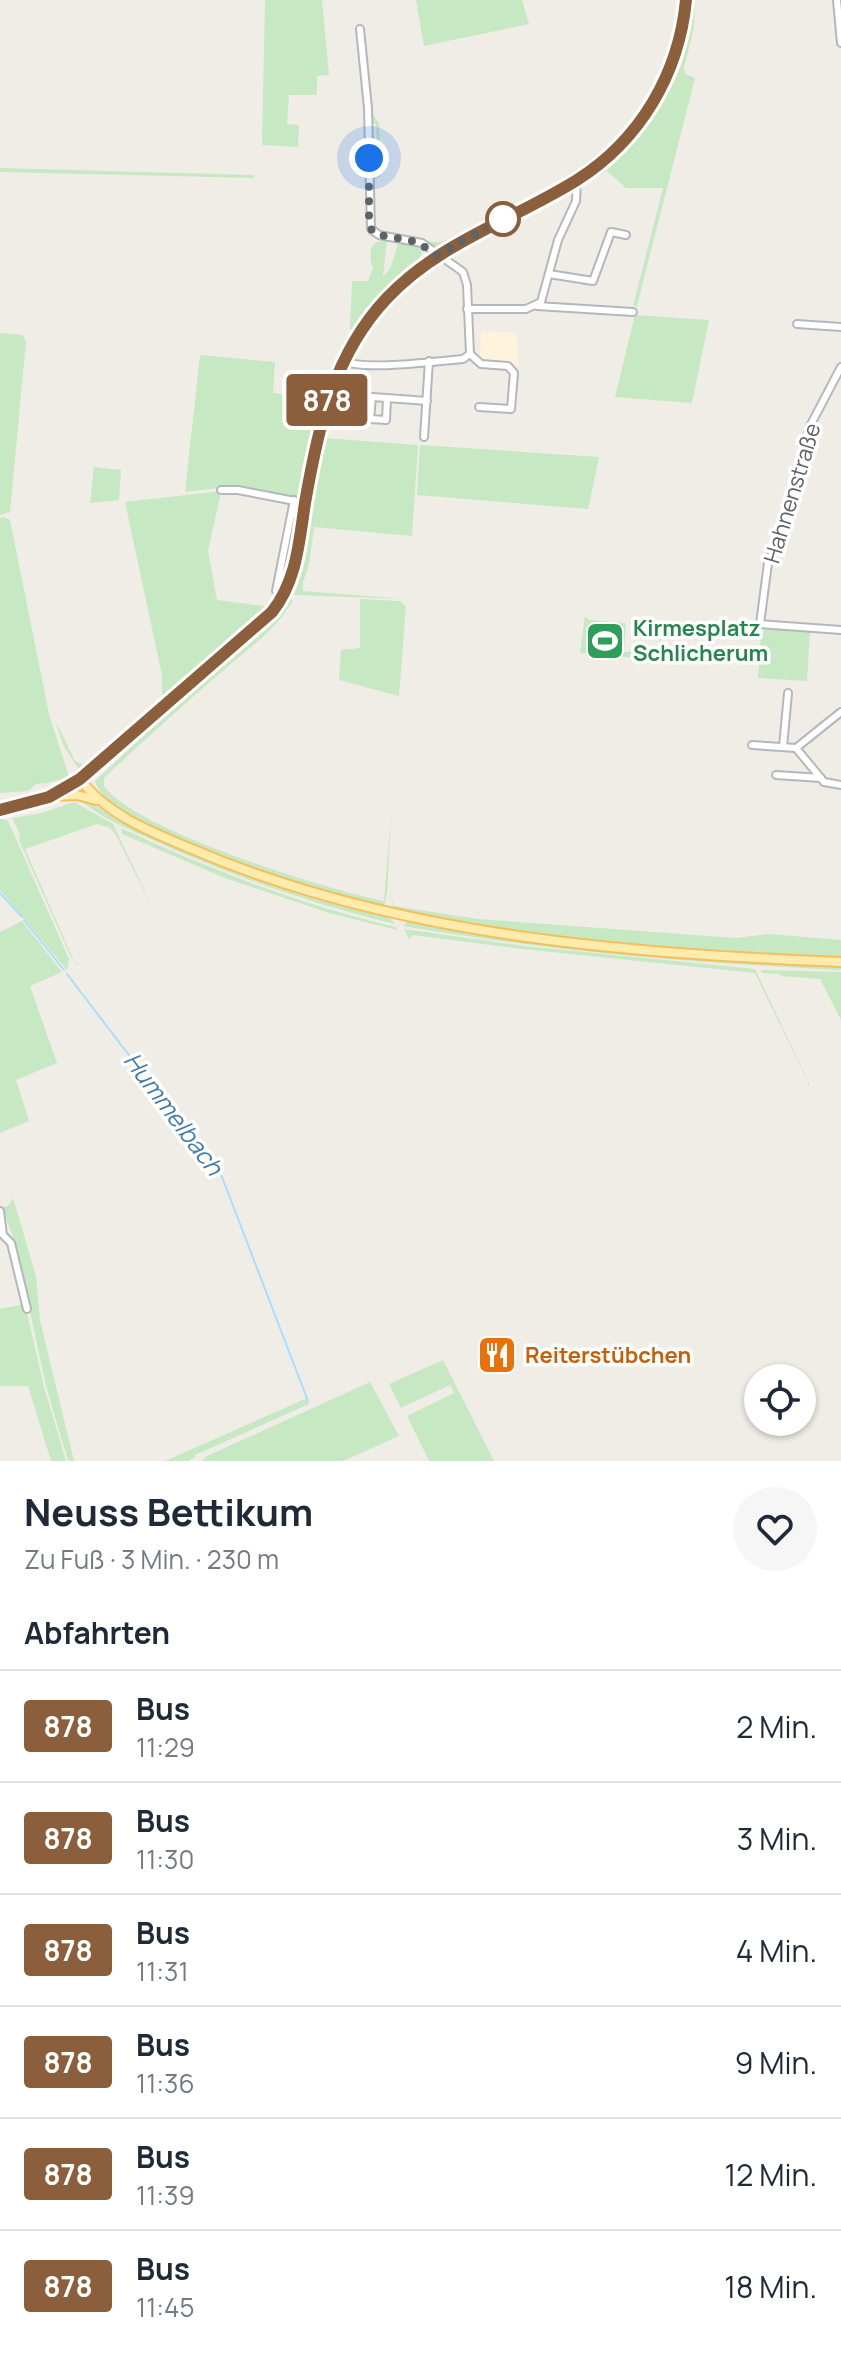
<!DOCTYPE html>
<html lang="de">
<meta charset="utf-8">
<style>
body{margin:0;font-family:Manrope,sans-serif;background:#f6f6f7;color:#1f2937;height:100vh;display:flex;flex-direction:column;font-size:30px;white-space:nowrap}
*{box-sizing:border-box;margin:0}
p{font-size:26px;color:#747a83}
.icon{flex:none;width:44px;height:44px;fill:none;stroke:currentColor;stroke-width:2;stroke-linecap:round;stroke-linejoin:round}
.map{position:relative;height:1461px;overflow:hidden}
.drawer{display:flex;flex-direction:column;background:#fff;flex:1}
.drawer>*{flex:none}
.badge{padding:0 16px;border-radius:6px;font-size:28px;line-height:52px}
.buttons{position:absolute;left:744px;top:1364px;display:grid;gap:16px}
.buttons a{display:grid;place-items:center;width:72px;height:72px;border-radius:50%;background:#fff;box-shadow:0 2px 6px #0004;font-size:40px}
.you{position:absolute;width:40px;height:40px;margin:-20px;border:6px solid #fff;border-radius:50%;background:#1a73e8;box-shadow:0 0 0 12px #1a73e833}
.map>.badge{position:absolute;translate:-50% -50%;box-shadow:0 0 0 4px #fff}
h2{padding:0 24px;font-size:30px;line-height:72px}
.round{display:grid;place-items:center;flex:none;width:84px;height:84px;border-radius:42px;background:#f6f6f7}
.summary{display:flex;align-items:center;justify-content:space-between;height:136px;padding:0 24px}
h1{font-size:38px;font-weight:700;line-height:60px}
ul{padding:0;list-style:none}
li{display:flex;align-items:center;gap:24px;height:112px;padding:0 24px;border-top:2px solid #e0e1e3}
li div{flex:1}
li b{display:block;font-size:30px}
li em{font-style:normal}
li .badge{min-width:88px;font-weight:700;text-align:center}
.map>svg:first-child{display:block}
</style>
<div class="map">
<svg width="841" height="1461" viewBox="0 0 841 1461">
<rect width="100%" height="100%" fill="#f0ede7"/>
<polygon fill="#fef4dd" points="481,331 516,333 519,365 480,361 477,355 480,355"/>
<g fill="#c6e8c3">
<polygon points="265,0 322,0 329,75 317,76 317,95 289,95 287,124 299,125 298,147 262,145"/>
<polygon points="416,0 522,0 529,24 424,46"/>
<path d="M681 0H683C659 159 563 180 440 248L420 241 385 235 374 230 371 174 378 173 376 124H370L364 58H367L372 113 379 123 381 176 375 180V222L378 230C389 232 429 243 438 242 456 240 487 220 505 211 570 177 636 137 665 66 673 45 677 22 681 0Z"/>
<path d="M695 0 694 28 684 68 685 74 695 78 637 306H633L663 188H626L607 171 580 188C648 134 686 90 695 0Z"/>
<polygon points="0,168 254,175 254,178 0,172"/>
<path d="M387 240 383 276 390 269 398 244 403 241 414 244 422 249C422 260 414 263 407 267L371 305 354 329 350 330 352 281H368L373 268C370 261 368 246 377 242 380 241 384 242 387 240Z"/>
<polygon points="635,315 709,320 692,403 615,397"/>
<polygon points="0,333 22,335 26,341 10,512 0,515"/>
<polygon points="200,355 275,362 273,393 319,398 328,377 331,378 317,415 301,499 234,486 185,492"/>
<polygon points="324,438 418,445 412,536 314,527 309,565 303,582 303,591 405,599 294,595 304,559"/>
<polygon points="420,445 599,457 588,509 417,495"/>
<polygon points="94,467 121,470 119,500 90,503"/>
<polygon points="221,491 208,551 217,600 271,607 88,767 79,769 64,747 55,720 75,761 83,765 162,699 162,675 125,502"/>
<polygon points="5,517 10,520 49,714 69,777 48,783 36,784 28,791 0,793 0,518"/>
<path d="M291 599 293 600C276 631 245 651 219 674 180 708 142 742 104 778V786C136 831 326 889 384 901L392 806 387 893 385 903 382 907C329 893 110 832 95 781L159 721 270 626Z"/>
<polygon points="360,599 400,601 406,606 399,696 339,680 341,650 360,648"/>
<polygon points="585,616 589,620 626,623 624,652 653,652 653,648 659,648 659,640 654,639 652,632 635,631 636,622 655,624 662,621 659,660 580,653"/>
<polygon points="765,629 810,632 807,681 758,678 761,634"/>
<path d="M78 798 86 800C176 859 286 891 390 918L395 924C309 903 226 874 146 837 123 827 96 815 78 798Z"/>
<polygon points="74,802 113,824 158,919 116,835 110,828 97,824 25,849 73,959 76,963 83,963 76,964 71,957 19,840 20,834 12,818 39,814"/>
<polygon points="0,818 8,821 69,959 67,970 0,890"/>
<path d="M121 828C209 869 301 905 396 927L397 930 329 913 225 878 122 834Z"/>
<path d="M390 893 394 906 478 919 736 938 768 934 841 940V958C691 950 541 939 394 910Z"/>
<polygon points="22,921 62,972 30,986 57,1063 16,1080 29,1121 0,1133 0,932"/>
<path d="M408 921 542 942 766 962 841 966V970C695 963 548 951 403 926Z"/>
<polygon points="404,929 525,946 755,969 809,1083 808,1087 808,1082 755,973 522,949 413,935 409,939"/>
<polygon points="761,970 841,972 841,1020 820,979 781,976 780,974 762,973"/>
<polygon points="13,1198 36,1276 40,1320 74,1461 68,1461 46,1386 15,1242 2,1207 8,1206"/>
<polygon points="25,1304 44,1387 66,1461 51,1461 28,1386 0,1386 0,1309"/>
<polygon points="443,1360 494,1461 429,1461 407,1416 454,1393 450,1385 401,1408 389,1384"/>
<polygon points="370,1382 399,1436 343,1461 203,1461 205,1457"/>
<polygon points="307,1398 309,1404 195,1455 195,1457 188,1461 165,1461"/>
</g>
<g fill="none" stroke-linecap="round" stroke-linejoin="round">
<g stroke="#a8dfff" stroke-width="2">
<polyline points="0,893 22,917"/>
<polyline points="24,920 64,970"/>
<polyline points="67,974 222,1177 308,1401"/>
</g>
<g stroke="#b4b7bb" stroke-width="10">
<g id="minor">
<polyline points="837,0 841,43"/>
<polyline points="360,29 368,108 371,229 379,235 422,243 463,272 467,285 470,354"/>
<polyline points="549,274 593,281 611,232 626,235"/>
<polyline points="537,306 633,312"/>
<polyline points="467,309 526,309 541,302 558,240 576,201 577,180"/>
<polyline points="797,324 841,327"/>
<polyline points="470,354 481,364 508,366 514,373 511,409 479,407"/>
<path d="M343 361C366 371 436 361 463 359L470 354"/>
<polyline points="841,367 809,428 784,527 768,563 760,624 841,630"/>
<polyline points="387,398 372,397 370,419 386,420 387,398 427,401"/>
<polyline points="424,437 429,361"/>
<polyline points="221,490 238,490 305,503"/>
<polyline points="283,596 276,591 294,500"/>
<polyline points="752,745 796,748 841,712"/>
<polyline points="783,747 788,693"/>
<polyline points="796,748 824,782 841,785"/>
<polyline points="776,775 821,778"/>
<polyline points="0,1211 3,1235 11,1243 27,1309"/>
</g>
</g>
<g stroke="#f4bf5c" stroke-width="12">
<g id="major">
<path d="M80 779C107 815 151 832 192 849 394 936 623 953 841 962"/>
<polyline points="54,796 77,795 96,800"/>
<path d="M0 810 49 797 80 779 272 612C296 580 299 542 305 503 318 428 333 355 387 298 440 242 513 220 577 180 640 141 680 74 686 0"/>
</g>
</g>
<use href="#minor" stroke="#fff" stroke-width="6"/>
<use href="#major" stroke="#ffecad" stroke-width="8"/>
</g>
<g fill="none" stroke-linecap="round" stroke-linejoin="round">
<g stroke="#fff" stroke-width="18">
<path id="line" d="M0 810 49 797 80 779 272 612C297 580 299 542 305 503 318 428 333 355 387 298 440 242 513 220 577 180 640 140 679 74 686 0"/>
</g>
<use href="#line" stroke="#8b5e3c" stroke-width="12"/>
<polyline stroke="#5e6367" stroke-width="8" stroke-dasharray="0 14.4" points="369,158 369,220 371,229 375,234 417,242 437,255 503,219"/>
</g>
<defs>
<g id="stadium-square" transform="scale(2)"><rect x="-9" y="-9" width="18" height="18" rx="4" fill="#2e9e5b" stroke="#fff"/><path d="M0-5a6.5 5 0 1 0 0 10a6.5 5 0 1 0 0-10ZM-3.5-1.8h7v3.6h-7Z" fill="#fff"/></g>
<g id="restaurant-square" transform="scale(2)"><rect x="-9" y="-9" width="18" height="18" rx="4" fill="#e8710a" stroke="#fff"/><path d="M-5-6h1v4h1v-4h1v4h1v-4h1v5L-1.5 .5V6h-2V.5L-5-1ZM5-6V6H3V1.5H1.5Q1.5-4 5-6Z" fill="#fff"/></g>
</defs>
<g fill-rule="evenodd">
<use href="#stadium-square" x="605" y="641"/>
<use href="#restaurant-square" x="497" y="1355"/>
</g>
<circle fill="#fff" stroke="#8b5e3c" stroke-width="4" cx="503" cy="219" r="16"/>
<g text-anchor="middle" stroke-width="7" stroke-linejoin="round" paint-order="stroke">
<g font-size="22" fill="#5e6367" stroke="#fff">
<text transform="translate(792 493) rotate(-73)" y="8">Hahnenstraße</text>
</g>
<g font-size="22" font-weight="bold" fill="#27864d" stroke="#fff" text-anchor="start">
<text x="633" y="636">Kirmesplatz<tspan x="633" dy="25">Schlicherum</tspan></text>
</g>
<g font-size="22" font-weight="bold" fill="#c56008" stroke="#fff" text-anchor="start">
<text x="525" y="1363">Reiterstübchen</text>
</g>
<g font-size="24" font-style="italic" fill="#3f7bab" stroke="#fff">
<text transform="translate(173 1114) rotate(53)" y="8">Hummelbach</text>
</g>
</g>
</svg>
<div class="buttons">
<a><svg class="icon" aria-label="locate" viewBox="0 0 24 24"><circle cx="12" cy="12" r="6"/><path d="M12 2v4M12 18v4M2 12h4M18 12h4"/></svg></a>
</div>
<div class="you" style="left:369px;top:158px"></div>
<b class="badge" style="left:327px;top:400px;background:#8b5e3c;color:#fff">878</b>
</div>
<section class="drawer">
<div class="summary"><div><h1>Neuss Bettikum</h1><p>Zu Fuß · 3 Min. · 230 m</p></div><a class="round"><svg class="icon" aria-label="heart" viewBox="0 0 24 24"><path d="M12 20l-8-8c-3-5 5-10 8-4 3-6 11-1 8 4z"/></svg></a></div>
<h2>Abfahrten</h2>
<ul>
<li><span class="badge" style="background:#8b5e3c;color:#fff">878</span><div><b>Bus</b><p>11:29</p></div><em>2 Min.</em></li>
<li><span class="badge" style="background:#8b5e3c;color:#fff">878</span><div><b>Bus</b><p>11:30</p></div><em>3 Min.</em></li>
<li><span class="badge" style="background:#8b5e3c;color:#fff">878</span><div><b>Bus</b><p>11:31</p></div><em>4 Min.</em></li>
<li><span class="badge" style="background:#8b5e3c;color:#fff">878</span><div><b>Bus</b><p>11:36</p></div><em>9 Min.</em></li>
<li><span class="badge" style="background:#8b5e3c;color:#fff">878</span><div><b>Bus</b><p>11:39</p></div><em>12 Min.</em></li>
<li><span class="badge" style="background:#8b5e3c;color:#fff">878</span><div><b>Bus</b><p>11:45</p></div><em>18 Min.</em></li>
</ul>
</section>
